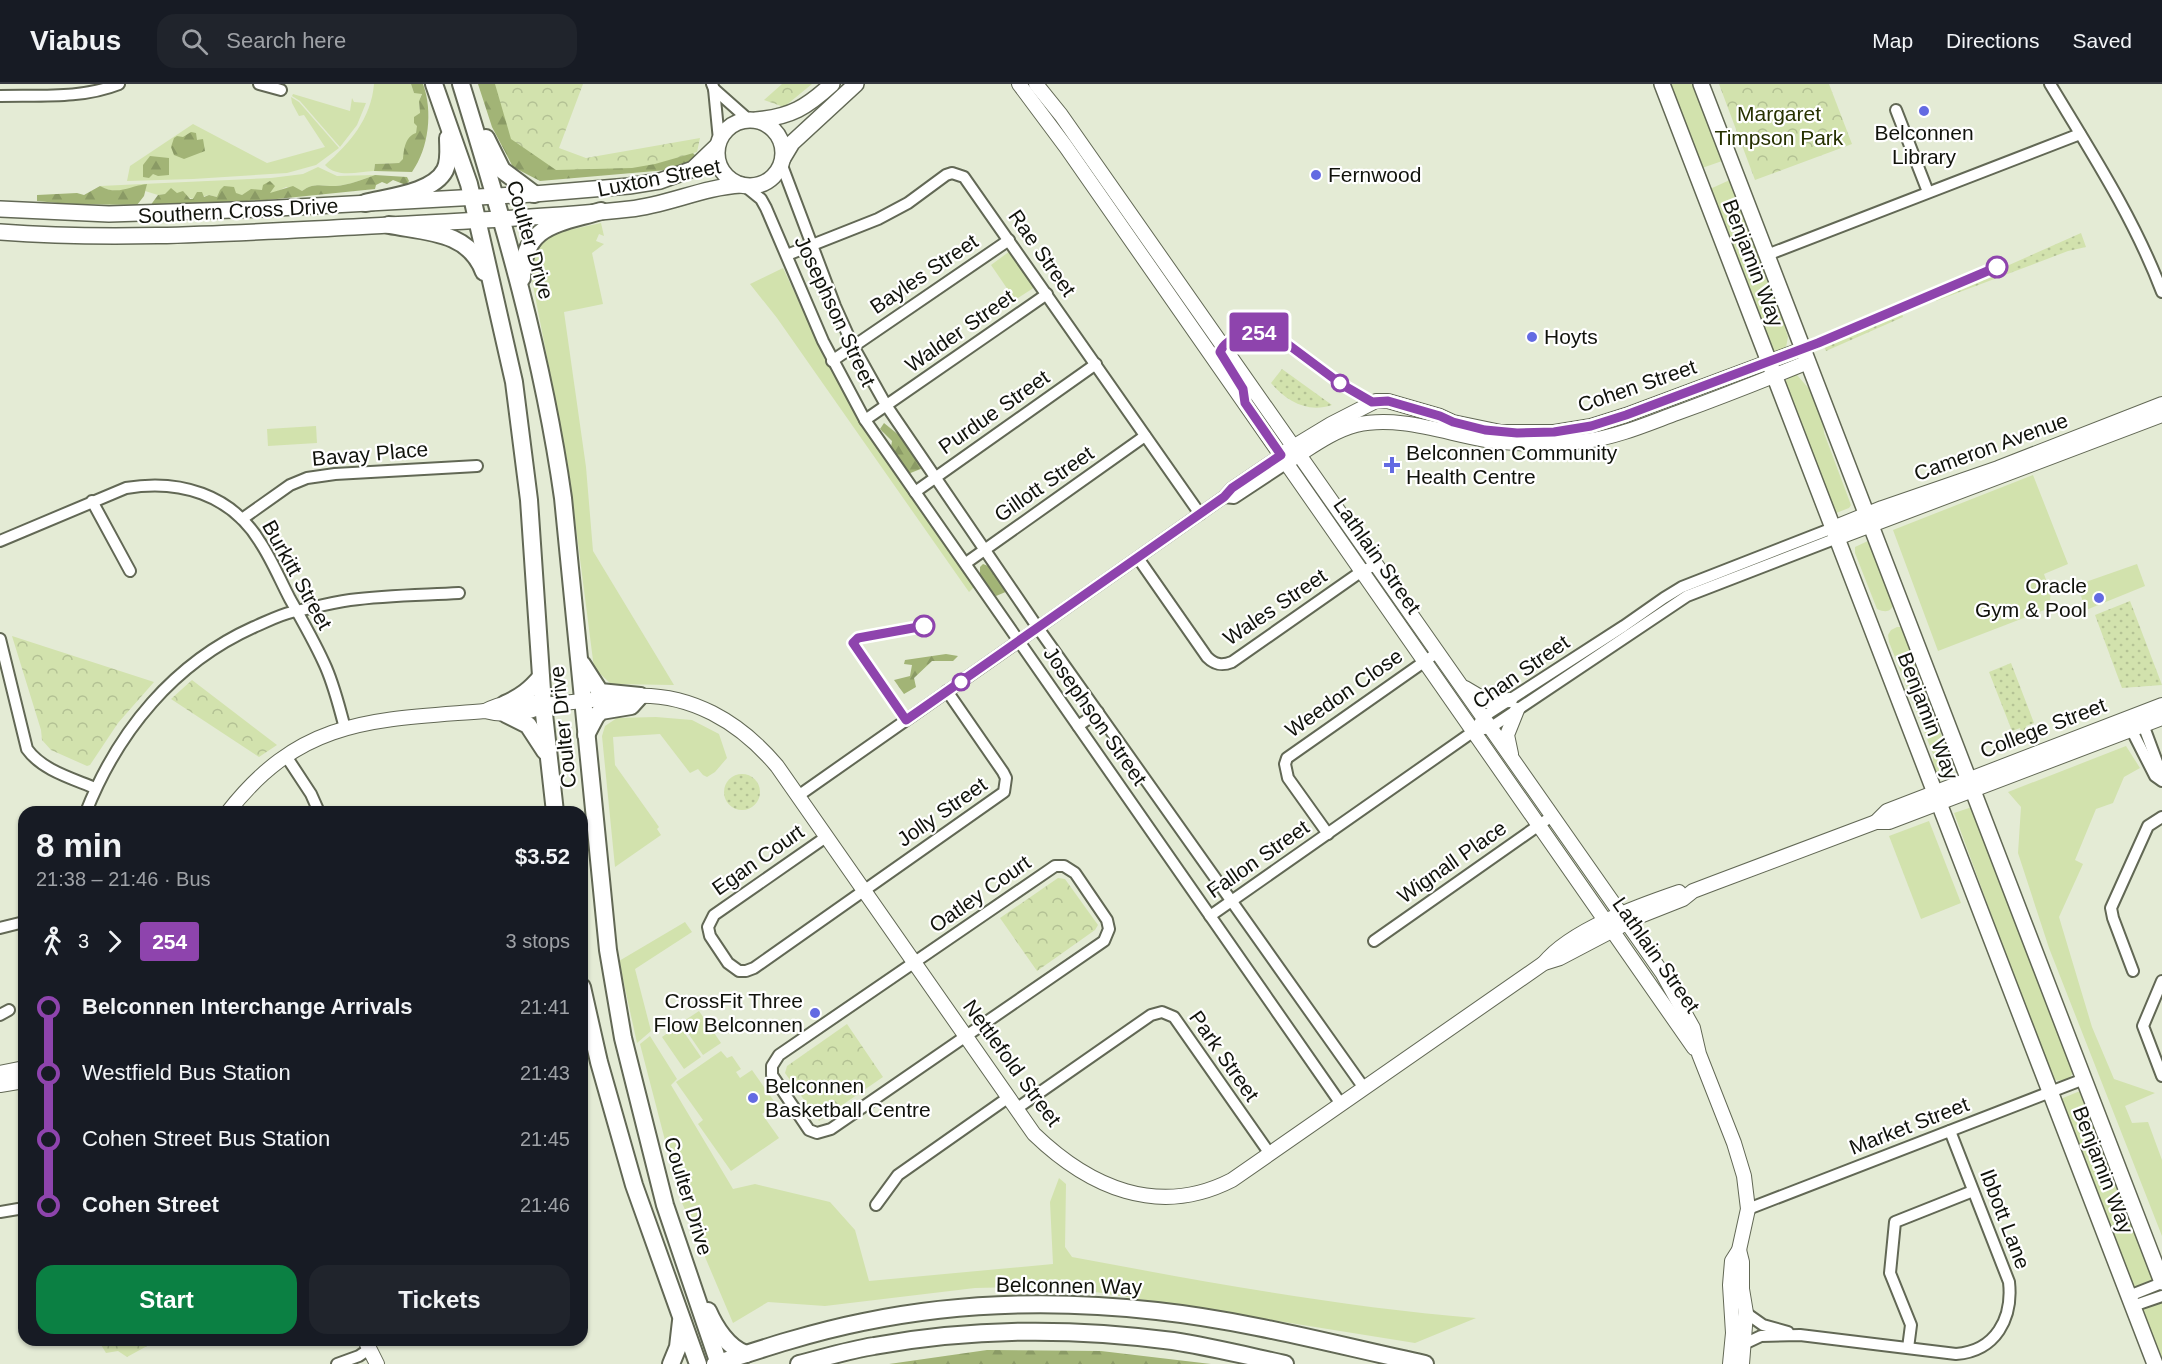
<!DOCTYPE html>
<meta charset="utf-8">
<style>
body{margin:0;font-family:Arial,sans-serif;background:#20242c;color:#f1f3f6;height:100vh;display:flex;flex-direction:column;font-size:22px;white-space:nowrap}
*{box-sizing:border-box;margin:0}
p{font-size:20px;color:#9ea1a6}
.icon{flex:none;width:33px;height:33px;fill:none;stroke:currentColor;stroke-width:2;stroke-linecap:round;stroke-linejoin:round}
.map{position:relative;flex:1;overflow:hidden}
.side{position:absolute;left:18px;top:722px;width:570px;height:540px;display:flex;flex-direction:column;background:#171b24;border-radius:18px;box-shadow:0 2px 4px #0004}
.side>*{flex:none}
.badge{padding:0 12px;border-radius:4px;font-size:21px;line-height:39px}
.map>.badge{position:absolute;translate:-50% -50%;box-shadow:0 0 0 3px #fff}
.legs{display:flex;align-items:center;gap:9px;height:66px;padding:0 18px;font-size:20px}
.legs p{margin-inline-start:auto}
.overview{display:flex;align-items:center;justify-content:space-between;height:102px;padding:0 18px}
h1{font-size:33px;font-weight:700;line-height:45px}
.cta{display:flex;gap:12px;margin-top:auto;padding:12px 18px}
.cta a{flex:1;height:69px;border-radius:18px;background:#0b8043;color:#fff;font-size:24px;font-weight:700;line-height:69px;text-align:center}
.cta a+a{background:#20242c;color:#f1f3f6}
ul{padding:0 18px;list-style:none}
li{display:flex;align-items:center;gap:21px;height:66px;font-size:22px}
li i{display:grid;place-items:center;width:9px;height:100%;margin:0 8px;background:currentColor}
li i::after{content:'';width:15px;height:15px;margin:-8px;border:4px solid;border-radius:50%;background:#171b24}
li p{margin-inline-start:auto}
li:first-child i{background:linear-gradient(#0000 50%,currentColor 0)}
li:last-child i{background:linear-gradient(currentColor 50%,#0000 0)}
header{display:flex;align-items:center;gap:36px;box-sizing:border-box;height:84px;padding:0 30px;background:#171b24;border-bottom:2px solid #363941}
header strong{font-size:28px}
nav{display:flex;gap:33px;margin-inline-start:auto;font-size:21px}
.search{width:420px;height:54px;background:#20242c;display:flex;align-items:center;gap:15px;box-sizing:border-box;padding:0 21px;border-radius:18px;color:#9ea1a6;font-size:22px}
.map>svg:first-child{display:block}
</style>
<header>
<strong>Viabus</strong>
<div class="search"><svg class="icon" aria-label="search" viewBox="0 0 24 24"><circle cx="10" cy="10" r="6"/><path d="M15 15l6 6"/></svg>Search here</div>
<nav><a>Map</a><a>Directions</a><a>Saved</a></nav>
</header>
<div class="map">
<svg width="2162" height="1280" viewBox="0 0 2162 1280">
<defs>
<pattern id="forest-firs" width="22" height="20" patternUnits="userSpaceOnUse" patternTransform="scale(1.5)"><rect width="22" height="20" fill="#a2b476"/><path d="M5 1l3.5 6h-7zM16 11l3.5 6h-7z" fill="#8a9a65"/></pattern>
<pattern id="park-crowns" width="20" height="18" patternUnits="userSpaceOnUse" patternTransform="scale(1.5)"><rect width="20" height="18" fill="#d2e2ad"/><path d="M2 6a3 3 0 1 1 6 0M12 15a3 3 0 1 1 6 0" fill="none" stroke="#b3c194"/></pattern>
<pattern id="garden-dots" width="8" height="8" patternUnits="userSpaceOnUse" patternTransform="scale(1.5)"><rect width="8" height="8" fill="#d2e2ad"/><path d="M2 2h.1M6 6h.1" fill="none" stroke="#b3c194" stroke-width="1.8" stroke-linecap="round"/></pattern>
</defs>
<rect width="100%" height="100%" fill="#e4ebd5"/>
<g fill="#d2e2ad">
<path d="M374 0H411L414 9H422L419 17 420 29 416 50 404 75 399 79 375 80 374 87C357 88 337 94 325 81 350 59 371 35 374 0Z"/>
<polygon points="1671,0 1696,0 1725,76 1702,84"/>
<polygon points="293,10 350,27 352,14 354,18 366,19 357,41 340,63 300,17 292,12"/>
<polygon points="291,13 299,18 339,64 316,81 287,89 193,95 127,97 130,82 193,40 267,79 325,63 304,31 299,32 292,19"/>
<path d="M318 83 337 92 375 91C364 95 354 99 343 101 327 105 317 96 302 107L286 103 274 109 269 110 262 106 242 111 236 110 217 113 209 111 193 115 177 109 158 111 145 107 146 101C138 101 139 102 132 105 123 109 108 107 100 102L271 94 303 90Z"/>
<polygon points="1732,95 1762,174 1788,253 1785,268 1773,273 1710,105"/>
<polygon points="601,139 604,152 599,150 596,157 604,160 592,169 603,220 564,228 586,383 593,467 674,601 611,600 594,584 568,381 530,186 533,167 546,151"/>
<polygon points="1010,167 1035,203 1015,216 991,181"/>
<polygon points="783,184 829,281 860,338 974,503 969,508 777,234 750,200"/>
<polygon points="1790,291 1797,291 1810,306 1823,335 1824,349 1851,421 1849,424 1836,429 1832,424 1785,298"/>
<polygon points="316,342 317,359 268,362 267,345"/>
<path d="M2033 391 2068 480 2044 490C2049 505 2054 510 2047 525L1938 567 1893 446Z"/>
<path d="M1870 456 1894 519C1891 528 1886 529 1877 525L1855 469V463Z"/>
<polygon points="2137,480 2145,502 2086,526 2077,501"/>
<path d="M1897 543H1902L1929 611 1932 629 1953 678 1954 688 1939 693C1932 688 1933 679 1933 670L1889 558 1888 551 1891 546Z"/>
<polygon points="656,633 692,636 719,650 727,674 715,688 707,693 703,691 698,685 690,689 660,650 613,653 615,681 659,743 657,745 661,751 615,783 602,652 605,642 617,634"/>
<polygon points="2126,662 2140,684 2124,693 2113,719 2096,725 2075,776 2083,780 2059,833 2092,943 2114,995 2155,1009 2125,1022 2132,1039 2148,1038 2162,1076 2162,1152 2049,864 2018,769 2021,723 2008,708"/>
<polygon points="1972,723 2075,985 2068,997 2052,996 1954,729"/>
<polygon points="1929,737 1961,819 1921,835 1889,752"/>
<polygon points="685,838 692,848 635,885 651,947 637,959 619,877"/>
<polygon points="699,927 721,959 703,971 681,939"/>
<polygon points="679,941 701,973 684,985 662,953"/>
<path d="M650 952 677 995 671 1001 733 1105 755 1100 830 1118 855 1146 869 1197 1053 1180 1050 1118 1059 1094 1066 1100 1065 1163 1072 1173C1206 1198 1340 1223 1476 1234L1415 1259 1058 1202 975 1204 825 1222 768 1218 733 1239 680 1114 640 960Z"/>
<polygon points="721,967 727,974 732,972 741,985 736,988 740,994 752,986 776,1020 762,1030 779,1054 731,1087 698,1040 703,1036 676,998"/>
<polygon points="2080,1007 2085,1013 2154,1195 2131,1204 2063,1024 2063,1014"/>
<polygon points="2162,1218 2162,1280 2141,1226"/>
</g>
<g fill="url(#forest-firs)">
<path d="M411 0H423C433 27 429 64 412 88L374 87 375 80 399 79 403 75C404 65 405 53 416 49L417 42 414 39V33L420 29 419 17 422 10 414 9Z"/>
<polygon points="478,0 570,0 548,72 583,83 688,64 698,74 667,86 540,97 513,83 492,43"/>
<polygon points="191,48 196,49 197,56 203,55 205,67 184,75 174,71 171,63 174,54 177,52 183,53"/>
<polygon points="150,72 169,74 169,91 158,92 153,90 149,94 143,93 143,81"/>
<path d="M375 91 407 93 409 97 406 101 393 96 387 100 382 98 376 101 375 105 267 116 150 122 158 111 165 110 171 104 177 109 183 107 190 115H193L197 108H202L204 113 209 111 217 113 220 106 224 102 234 103 236 109 242 111 251 105 262 106 263 101 270 97 275 102 270 109 293 102 302 107C317 96 327 105 343 101 354 99 364 95 375 91Z"/>
<path d="M147 100 144 112 137 121 68 120 37 117V111L77 109 84 111 100 102C118 112 129 102 147 100Z"/>
<polygon points="884,339 900,352 923,384 908,390 891,363 892,357 880,345"/>
<polygon points="983,480 991,483 1008,507 996,512 980,491 980,483"/>
<polygon points="946,570 958,572 953,577 932,577 914,594 916,603 904,610 894,596 910,592 912,581 904,580 905,576"/>
<polygon points="987,1266 1101,1267 1211,1280 889,1280"/>
</g>
<g fill="url(#park-crowns)">
<polygon points="495,0 583,0 559,64 586,74 700,54 697,68 655,80 632,84 556,86 511,55"/>
<polygon points="782,0 812,0 784,23 764,16"/>
<polygon points="1719,0 1829,0 1852,60 1755,96"/>
<polygon points="12,552 154,598 118,639 90,681 87,682 51,666 42,656 41,646"/>
<polygon points="192,596 277,661 259,673 171,615"/>
<polygon points="1058,794 1065,795 1098,841 1095,846 1037,887 1000,834"/>
<polygon points="847,940 883,993 819,1037 785,989 787,982"/>
<polygon points="98,1256 158,1256 127,1273 118,1267 106,1269"/>
</g>
<g fill="url(#garden-dots)">
<polygon points="2081,149 2086,163 2068,167 1936,217 1935,214"/>
<polygon points="1902,229 1903,233 1826,267 1824,263"/>
<path d="M1282 285 1325 316 1332 321C1308 329 1287 318 1271 299Z"/>
<polygon points="2130,517 2162,601 2122,604 2095,531"/>
<polygon points="2011,579 2034,639 2026,642 2027,647 2022,650 2020,644 2012,647 1989,588"/>
<circle cx="742" cy="708" r="18"/>
</g>
<g fill="none" stroke-linecap="round" stroke-linejoin="round">
<g stroke="#626855" stroke-width="14">
<g id="minor">
<polyline points="259,0 281,6"/>
<polyline points="712,0 714,5 749,36"/>
<path d="M2050 0C2091 68 2134 134 2162 208"/>
<polyline points="714,5 719,56"/>
<path d="M0 12C40 11 81 15 119 0"/>
<polyline points="1896,26 1928,108"/>
<polyline points="781,79 835,222 853,262 886,321 1038,544 1364,1004"/>
<polyline points="745,102 761,115 766,124 823,257 865,336 1341,1020"/>
<polyline points="787,171 878,135 908,119 946,91 952,89 964,93 1200,430"/>
<polyline points="1767,171 2080,50"/>
<polyline points="832,277 1009,156"/>
<polyline points="865,336 1047,210"/>
<polyline points="915,408 1096,280"/>
<polyline points="1224,413 1234,414 1287,379"/>
<polyline points="92,417 130,487"/>
<polyline points="242,435 290,401 307,394 335,390 477,382"/>
<path d="M0 457 126 404C179 395 231 410 260 458 272 476 280 496 290 515 302 536 314 557 324 579 334 600 339 623 345 644"/>
<path d="M1138 474 1207 573C1215 581 1222 582 1232 578L1362 487 1376 481"/>
<polyline points="966,479 1145,352"/>
<path d="M0 555 27 665C42 686 71 694 95 704"/>
<polyline points="2141,635 2161,689 2160,694"/>
<polyline points="2128,639 2155,692 2162,697"/>
<polyline points="1078,642 1098,628"/>
<polyline points="1484,645 1490,644 1687,512 1837,454"/>
<polyline points="286,672 311,710 319,728"/>
<polyline points="798,712 1224,413 1232,404 1281,371"/>
<path d="M86 728C118 647 174 579 254 543 266 538 279 531 292 528 311 524 330 519 350 516 386 511 423 511 459 509"/>
<polyline points="1328,750 1288,694 1285,680 1287,674 1438,568"/>
<polyline points="826,753 714,831 708,843 710,852 728,879 739,887 746,887 754,884 1004,708 1006,694 1003,688 947,607"/>
<polygon points="1055,782 1064,782 1075,789 1107,836 1109,845 1104,857 831,1045 817,1049 809,1046 772,991 772,982 779,971"/>
<polyline points="1210,832 1474,647 1483,633 1624,542 1664,514 1682,503 1833,444"/>
<polyline points="0,844 24,838"/>
<polyline points="1374,857 1552,732"/>
<polyline points="2133,887 2113,834 2111,824 2148,742 2162,733"/>
<polyline points="2162,897 2143,942 2162,992"/>
<polyline points="0,931 9,926"/>
<polyline points="1016,1025 1151,931 1162,928 1174,933 1270,1070"/>
<polyline points="876,1121 898,1091 1009,1013"/>
<polyline points="1748,1125 2084,995"/>
<polyline points="0,1128 24,1124"/>
<polyline points="2129,1212 2162,1199"/>
<polyline points="2133,1222 2162,1212"/>
<polyline points="1746,1229 1763,1241 1788,1248"/>
<path d="M1744 1260 1761 1252 1800 1251 1956 1270C1996 1267 2013 1234 2009 1198L1950 1047"/>
<polyline points="1908,1264 1911,1241 1890,1189 1895,1138 1973,1107"/>
<polyline points="337,1280 359,1272 369,1265"/>
</g>
</g>
<g stroke="#626855" stroke-width="16">
<g id="tertiary">
<polyline points="1019,0 1066,63 1694,964"/>
<polyline points="1036,0 1061,31 1663,890 1693,944 1699,970 1734,1059 1744,1092 1748,1125 1739,1166 1732,1177 1730,1201 1733,1249 1730,1280"/>
<polyline points="1288,366 1331,340 1376,317 1388,317 1440,332 1453,338 1501,348 1554,348 1591,342 1626,331 1803,265"/>
<path d="M1292 375C1313 362 1333 347 1356 341 1398 331 1445 349 1486 356 1519 361 1552 361 1586 357 1617 353 1647 340 1677 329 1721 313 1764 296 1808 278"/>
<polyline points="1833,444 1882,424 1998,384 2162,320"/>
<polyline points="1837,454 2162,331"/>
<polyline points="1465,604 1487,617 1510,616"/>
<path d="M631 612C690 608 740 638 777 682L1034 1050C1089 1103 1158 1134 1232 1096L1544 879 1560 874 1640 832 1683 815 1693 807 1714 799 1876 738H1889L2162 634"/>
<path d="M485 627C502 618 525 614 543 621L612 614"/>
<polyline points="1511,670 1507,651 1517,626"/>
<path d="M228 728C302 633 375 636 485 627 503 632 527 631 543 621"/>
<polyline points="1876,738 1887,727 2162,621"/>
<path d="M1544 879C1571 846 1638 822 1679 808"/>
<polyline points="0,989 24,984"/>
<polyline points="0,1001 24,997"/>
<polyline points="1739,1166 1742,1178 1742,1205 1746,1229 1742,1280"/>
<polyline points="365,1256 377,1280"/>
</g>
</g>
<g stroke="#626855" stroke-width="18">
<g id="secondary">
<polyline points="1662,0 2155,1280"/>
<polyline points="1701,0 2162,1198"/>
<circle cx="750" cy="69" r="33"/>
<path d="M756 36C791 33 807 23 832 0"/>
<polyline points="783,74 792,59 856,0"/>
<polyline points="0,125 109,130 260,125 534,110 629,102 660,97 693,85 717,62"/>
<path d="M0 148C118 157 235 149 354 143 446 137 538 135 630 125 668 121 703 103 741 101"/>
</g>
</g>
<g stroke="#626855" stroke-width="20">
<g id="primary">
<polyline points="434,0 469,100 514,298 529,416 543,621 555,728"/>
<path d="M461 0C503 136 543 272 563 414L608 866 623 954 665 1121 719 1280"/>
<polyline points="486,54 502,86 534,110"/>
<path d="M365 119C389 113 433 109 445 86 450 76 448 64 448 54"/>
<path d="M389 141C426 148 469 147 484 188"/>
<path d="M522 194C523 140 558 140 601 127"/>
<polyline points="582,580 600,608 640,612"/>
<path d="M505 620C521 613 530 606 541 593"/>
<polyline points="506,630 528,641 545,667"/>
<polyline points="586,651 596,632 601,627 631,622 640,612"/>
<polyline points="582,903 599,978 634,1101 698,1280"/>
<path d="M708 1227C715 1243 728 1264 746 1270"/>
<polyline points="671,1280 678,1263 681,1237"/>
<path d="M715 1280C764 1264 813 1248 863 1238 959 1218 1060 1216 1157 1227 1248 1237 1336 1261 1425 1280"/>
<path d="M799 1280C823 1274 849 1266 874 1262 972 1244 1075 1244 1173 1257 1211 1263 1248 1272 1285 1280"/>
</g>
</g>
<use href="#minor" stroke="#fff" stroke-width="10"/>
<use href="#tertiary" stroke="#fff" stroke-width="14"/>
<use href="#secondary" stroke="#fff" stroke-width="15"/>
<use href="#primary" stroke="#fff" stroke-width="16"/>
</g>
<g fill="none" stroke-linecap="round" stroke-linejoin="round">
<g stroke="#fff" stroke-width="14">
<path id="line-1" d="M924 542 858 554 853 559 906 636 1224 413 1232 404 1281 371 1245 319 1243 305 1220 268C1227 251 1258 245 1274 250L1341 300 1372 318 1388 317 1440 332 1453 338 1485 346 1517 349 1554 348 1591 342 1626 331 1818 259 1997 183"/>
</g>
<use href="#line-1" stroke="#8e44ad" stroke-width="9"/>
</g>
<g fill="#636ae2" stroke="#fff" stroke-width="2">
<circle cx="1924" cy="27" r="6"/>
<circle cx="1316" cy="91" r="6"/>
<circle cx="1532" cy="253" r="6"/>
<path d="M1389 372h6v6h6v6h-6v6h-6v-6h-6v-6h6z"/>
<circle cx="2099" cy="514" r="6"/>
<circle cx="815" cy="929" r="6"/>
<circle cx="753" cy="1014" r="6"/>
</g>
<g fill="#fff" stroke="#8e44ad" stroke-width="3">
<circle cx="1997" cy="183" r="10"/>
<circle cx="1340" cy="299" r="8"/>
<circle cx="924" cy="542" r="10"/>
<circle cx="961" cy="598" r="8"/>
</g>
<g text-anchor="middle" stroke-width="4.5" stroke-linejoin="round" paint-order="stroke">
<g font-size="21" fill="#263100" stroke="#fff">
<text x="1779" y="37">Margaret<tspan x="1779" dy="24">Timpson Park</tspan></text>
</g>
<g font-size="21" fill="#11130c" stroke="#fff" text-anchor="start">
<text x="1924" y="56" text-anchor="middle">Belconnen<tspan x="1924" dy="24">Library</tspan></text>
<text x="1328" y="98">Fernwood</text>
<text x="1544" y="260">Hoyts</text>
<text x="1406" y="376">Belconnen Community<tspan x="1406" dy="24">Health Centre</tspan></text>
<text x="2087" y="509" text-anchor="end">Oracle<tspan x="2087" dy="24">Gym &amp; Pool</tspan></text>
<text x="803" y="924" text-anchor="end">CrossFit Three<tspan x="803" dy="24">Flow Belconnen</tspan></text>
<text x="765" y="1009">Belconnen<tspan x="765" dy="24">Basketball Centre</tspan></text>
</g>
<g font-size="21" fill="#11130c" stroke="#fff">
<text transform="translate(659 94) rotate(-11)" y="7">Luxton Street</text>
<text transform="translate(238 127) rotate(-3)" y="7">Southern Cross Drive</text>
<text transform="translate(530 156) rotate(74)" y="7">Coulter Drive</text>
<text transform="translate(1042 169) rotate(55)" y="7">Rae Street</text>
<text transform="translate(1753 179) rotate(69)" y="7">Benjamin Way</text>
<text transform="translate(924 190) rotate(-34)" y="7">Bayles Street</text>
<text transform="translate(835 227) rotate(65)" y="7">Josephson Street</text>
<text transform="translate(960 247) rotate(-35)" y="7">Walder Street</text>
<text transform="translate(1637 302) rotate(-19)" y="7">Cohen Street</text>
<text transform="translate(994 328) rotate(-35)" y="7">Purdue Street</text>
<text transform="translate(1991 363) rotate(-20)" y="7">Cameron Avenue</text>
<text transform="translate(370 370) rotate(-5)" y="7">Bavay Place</text>
<text transform="translate(1044 400) rotate(-35)" y="7">Gillott Street</text>
<text transform="translate(1377 472) rotate(55)" y="7">Lathlain Street</text>
<text transform="translate(297 491) rotate(61)" y="7">Burkitt Street</text>
<text transform="translate(1275 523) rotate(-34)" y="7">Wales Street</text>
<text transform="translate(1521 588) rotate(-35)" y="7">Chan Street</text>
<text transform="translate(1344 609) rotate(-35)" y="7">Weedon Close</text>
<text transform="translate(1095 632) rotate(55)" y="7">Josephson Street</text>
<text transform="translate(1928 632) rotate(69)" y="7">Benjamin Way</text>
<text transform="translate(563 643) rotate(-96)" y="7">Coulter Drive</text>
<text transform="translate(2043 644) rotate(-21)" y="7">College Street</text>
<text transform="translate(942 728) rotate(-35)" y="7">Jolly Street</text>
<text transform="translate(1258 775) rotate(-35)" y="7">Fallon Street</text>
<text transform="translate(758 776) rotate(-35)" y="7">Egan Court</text>
<text transform="translate(1452 778) rotate(-35)" y="7">Wignall Place</text>
<text transform="translate(980 810) rotate(-35)" y="7">Oatley Court</text>
<text transform="translate(1656 871) rotate(55)" y="7">Lathlain Street</text>
<text transform="translate(1224 972) rotate(55)" y="7">Park Street</text>
<text transform="translate(1012 979) rotate(54)" y="7">Nettlefold Street</text>
<text transform="translate(1909 1042) rotate(-21)" y="7">Market Street</text>
<text transform="translate(2103 1086) rotate(69)" y="7">Benjamin Way</text>
<text transform="translate(688 1112) rotate(73)" y="7">Coulter Drive</text>
<text transform="translate(2005 1135) rotate(69)" y="7">Ibbott Lane</text>
<text transform="translate(1069 1202) rotate(1)" y="7">Belconnen Way</text>
</g>
</g>
</svg>
<b class="badge" style="left:1259px;top:248px;background:#8e44ad;color:#fff">254</b>
<section class="side">
<div class="overview"><div><h1>8 min</h1><p>21:38 – 21:46 · Bus</p></div><b>$3.52</b></div>
<div class="legs"><svg class="icon" aria-label="walk" viewBox="0 0 24 24"><circle cx="13" cy="4" r="2"/><path d="M13 8l-2 6 4 7M11 14l-3 7M7 12l3-4h3l4 4"/></svg>3<svg class="icon" aria-label="forward" viewBox="0 0 24 24"><path d="M9 5l7 7-7 7"/></svg><b class="badge" style="background:#8e44ad;color:#fff">254</b><p>3 stops</p></div>
<ul>
<li><i style="color:#8e44ad"></i><b>Belconnen Interchange Arrivals</b><p>21:41</p></li>
<li><i style="color:#8e44ad"></i><span>Westfield Bus Station</span><p>21:43</p></li>
<li><i style="color:#8e44ad"></i><span>Cohen Street Bus Station</span><p>21:45</p></li>
<li><i style="color:#8e44ad"></i><b>Cohen Street</b><p>21:46</p></li>
</ul>
<div class="cta"><a>Start</a><a>Tickets</a></div>
</section>
</div>
